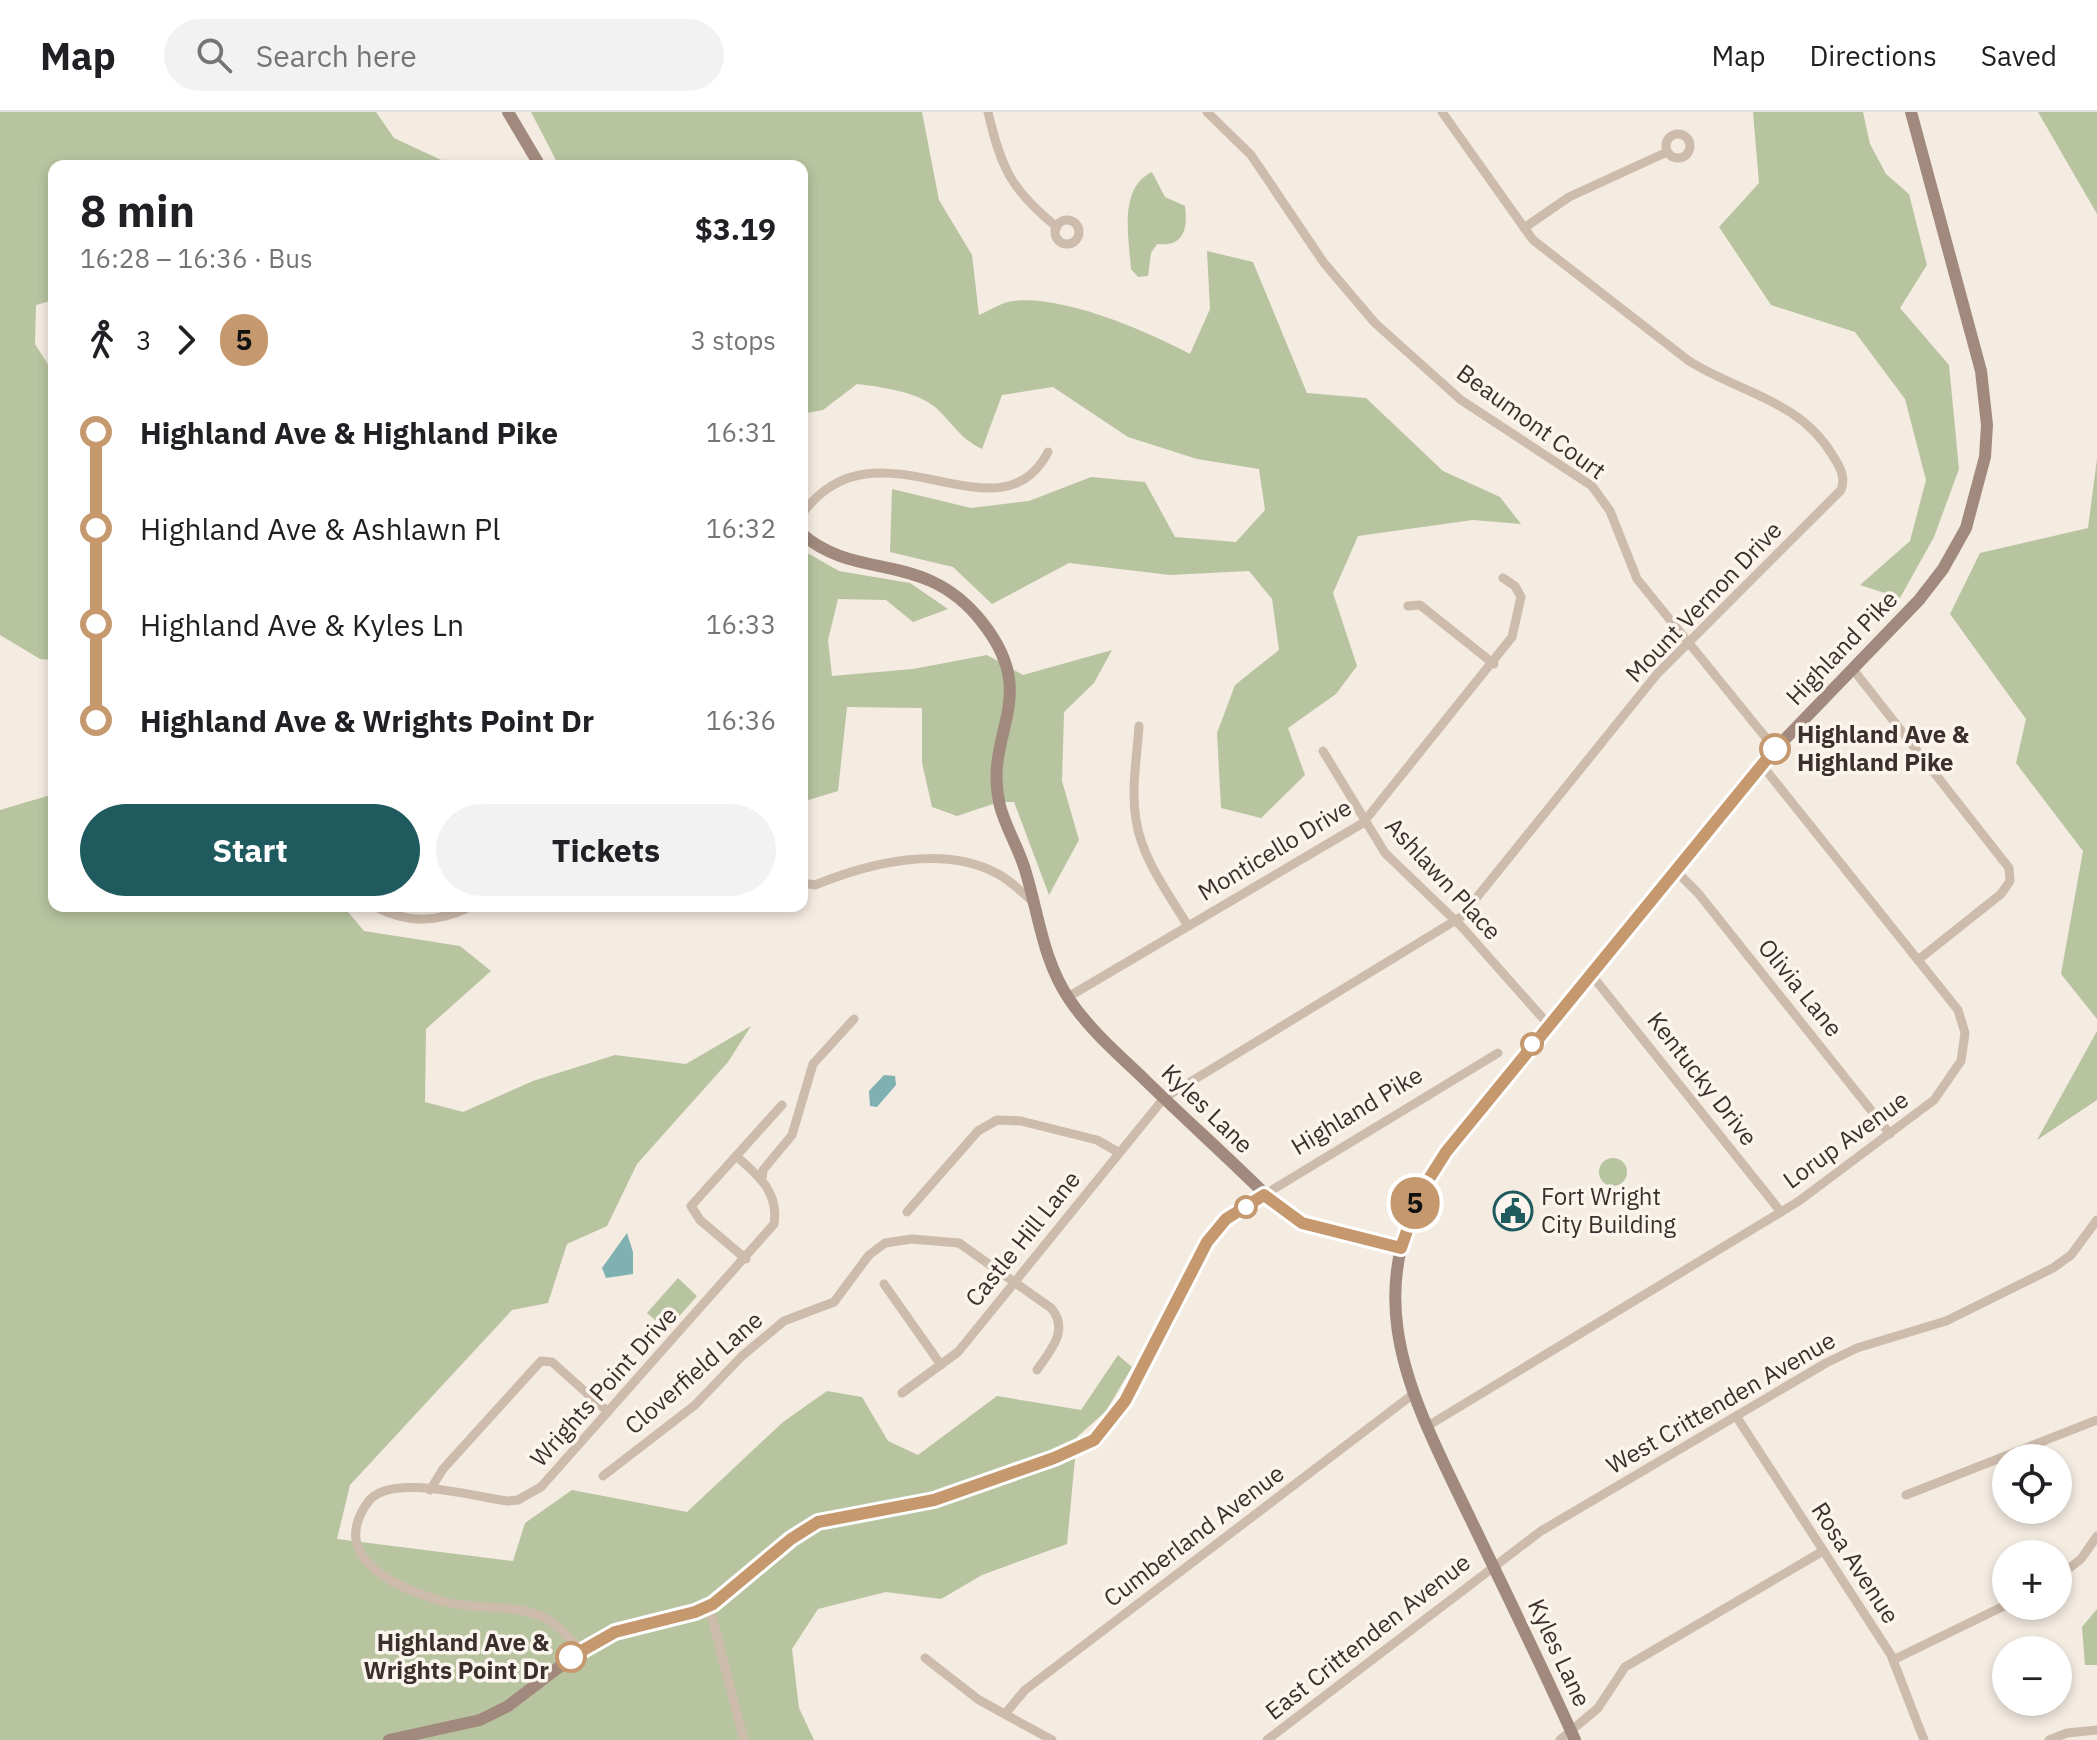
<!DOCTYPE html>
<meta charset="utf-8">
<style>
body{margin:0;font-family:"IBM Plex Sans",sans-serif;background:#f2f2f2;color:#202124;height:100vh;display:flex;flex-direction:column;font-size:30px;white-space:nowrap}
*{box-sizing:border-box;margin:0}
p{font-size:26px;color:#757577}
.icon{flex:none;width:44px;height:44px;fill:none;stroke:currentColor;stroke-width:2;stroke-linecap:round;stroke-linejoin:round}
.map{position:relative;flex:1;overflow:hidden}
.sheet{position:absolute;left:48px;top:48px;width:760px;height:752px;display:flex;flex-direction:column;background:#fff;border-radius:16px;box-shadow:0 4px 12px #0003}
.sheet>*{flex:none}
.badge{padding:0 16px;border-radius:26px;font-size:28px;line-height:52px}
.controls{position:absolute;left:1992px;top:1332px;display:grid;gap:16px}
.controls a{display:grid;place-items:center;width:80px;height:80px;border-radius:50%;background:#fff;box-shadow:0 4px 12px #0003;font-size:40px}
.map>.badge{position:absolute;translate:-50% -50%;box-shadow:0 0 0 4px #fff}
.legs{display:flex;align-items:center;gap:12px;height:88px;padding:0 32px;font-size:26px}
.legs p{margin-inline-start:auto}
.summary{display:flex;align-items:center;justify-content:space-between;height:136px;padding:0 32px}
h1{font-size:44px;font-weight:800;line-height:60px}
.action{display:flex;gap:16px;margin-top:auto;padding:16px 32px}
.action a{flex:1;height:92px;border-radius:48px;background:#1f5a5e;color:#fff;font-size:32px;font-weight:800;line-height:92px;text-align:center}
.action a+a{background:#f2f2f2;color:#202124}
ul{padding:0 32px;list-style:none}
li{display:flex;align-items:center;gap:28px;height:96px;font-size:30px}
li i{display:grid;place-items:center;width:12px;height:100%;margin:0 10px;background:currentColor}
li i::after{content:'';width:20px;height:20px;margin:-10px;border:6px solid;border-radius:50%;background:#fff}
li p{margin-inline-start:auto}
li:first-child i{background:linear-gradient(#0000 50%,currentColor 0)}
li:last-child i{background:linear-gradient(currentColor 50%,#0000 0)}
header{display:flex;align-items:center;gap:48px;box-sizing:border-box;height:112px;padding:0 40px;background:#fff;border-bottom:2px solid #e0e0e0}
header strong{font-size:38px}
nav{display:flex;gap:44px;margin-inline-start:auto;font-size:28px}
.search{width:560px;height:72px;background:#f2f2f2;display:flex;align-items:center;gap:20px;box-sizing:border-box;padding:0 28px;border-radius:44px;color:#757577;font-size:30px}
.map>svg:first-child{display:block}
</style>
<header>
<strong>Map</strong>
<div class="search"><svg class="icon" aria-label="search" viewBox="0 0 24 24"><circle cx="10" cy="10" r="6"/><path d="M15 15l6 6"/></svg>Search here</div>
<nav><a>Map</a><a>Directions</a><a>Saved</a></nav>
</header>
<div class="map">
<svg width="2097" height="1628" viewBox="0 0 2097 1628">
<rect width="100%" height="100%" fill="#f4ebe1"/>
<g fill="#b8c4a0">
<polygon points="0,0 376,0 394,26 454,54 54,54 54,188 36,193 35,232 54,262 54,548 40,547 0,523"/>
<path d="M531 0H922L939 88 972 143 979 203C989 199 1002 190 1013 189 1064 183 1146 219 1190 242L1210 197 1207 139 1253 150 1307 281 1366 286 1443 359 1500 385 1521 412 1473 408 1358 424 1333 481 1357 554 1336 582 1288 616 1305 663 1261 706 1221 696 1217 621 1235 573 1279 538 1272 487 1249 459 1170 463 1069 451 992 492 953 455 890 440 892 377 971 396 1029 389 1091 365 1145 370 1175 425 1236 430 1265 398 1259 357 1197 347 1128 325 1053 275 1002 283 982 337C958 325 953 311 935 295 915 279 881 275 857 272L823 298 802 302V54H559Z"/>
<polygon points="1753,0 1863,0 1870,32 1886,62 1909,82 1927,153 1900,196 1949,253 1959,357 1934,425 1900,486 1860,473 1910,429 1926,368 1905,287 1855,220 1771,193 1719,115 1759,71"/>
<polygon points="2038,0 2097,0 2097,102"/>
<path d="M1152 60 1165 85 1185 94C1188 117 1184 135 1157 132L1151 141 1148 164 1138 165 1131 157C1129 126 1118 76 1152 60Z"/>
<polygon points="2097,347 2097,907 2061,862 2083,739 2016,651 2026,607 1950,502 1980,441 2088,416"/>
<polygon points="802,438 839,459 910,471 948,497 913,510 886,488 838,487 828,528 832,564 913,557 987,543 1023,563 1112,538 1094,571 1064,600 1062,669 1079,728 1049,783 1014,690 999,690 957,704 932,695 922,651 922,596 847,595 838,679 802,690"/>
<polygon points="54,682 54,794 343,794 364,819 460,834 491,859 426,917 425,990 463,1000 533,969 615,943 686,952 751,914 728,950 637,1052 607,1114 567,1132 548,1191 512,1198 350,1373 337,1427 513,1449 525,1411 572,1378 687,1400 783,1310 827,1279 862,1285 888,1329 918,1343 997,1284 1081,1298 1118,1243 1132,1255 1106,1299 1077,1325 1067,1432 982,1463 941,1487 886,1480 818,1497 792,1537 799,1596 814,1628 0,1628 0,698"/>
<polygon points="2097,919 2097,988 2037,1028"/>
<circle cx="1613" cy="1060" r="14"/>
<polygon points="678,1166 697,1184 667,1218 647,1201"/>
<polygon points="2097,1497 2097,1553 2085,1553 2082,1515"/>
</g>
<g fill="#7fb0b2">
<polygon points="884,963 895,964 896,973 877,995 870,994 869,979"/>
<polygon points="627,1121 633,1140 633,1162 606,1166 602,1156"/>
</g>
<g fill="none" stroke-linecap="round" stroke-linejoin="round">
<g stroke="#cdbbac" stroke-width="9">
<path d="M988 0C1001 56 1011 78 1057 115"/>
<polyline points="1207,0 1251,43 1324,151 1375,211 1461,288 1592,374 1610,399 1637,467 1775,637"/>
<circle cx="1678" cy="34" r="12"/>
<circle cx="1067" cy="120" r="12"/>
<polyline points="1524,116 1569,85 1667,40"/>
<path d="M802 402C877 298 998 436 1048 340"/>
<polyline points="1408,494 1420,493 1494,552"/>
<polyline points="1852,556 2009,756 2010,769 2001,782 1918,848"/>
<path d="M1139 614C1137 644 1131 677 1136 708 1142 747 1168 781 1188 814"/>
<polyline points="1323,639 1385,741 1462,815 1548,912"/>
<polyline points="1675,758 1698,781 1890,1022"/>
<path d="M802 771 815 773C869 751 944 732 998 762 1011 769 1022 780 1032 789"/>
<path d="M374 794C407 812 438 811 472 794"/>
<polyline points="1590,861 1781,1100"/>
<polyline points="1068,885 1363,711 1512,525 1521,485 1515,474 1503,466"/>
<polyline points="762,1067 763,1058 792,1023 813,952 854,907"/>
<polyline points="1264,1083 1498,941"/>
<polyline points="907,1100 978,1019 997,1008 1021,1009 1097,1028 1118,1040"/>
<polyline points="746,1147 700,1108 691,1094 782,993"/>
<polyline points="884,1172 941,1253"/>
<path d="M902 1281 958 1240 1164 986 1461 805 1657 562 1841 378C1846 365 1840 355 1833 344 1800 288 1740 281 1689 249L1533 128 1442 0"/>
<polyline points="1736,1304 1891,1543 1924,1628"/>
<polyline points="1426,1315 1799,1089 1934,988 1961,949 1965,921 1958,898 1761,652"/>
<path d="M603 1364 695 1293 742 1244 784 1209 834 1190 869 1143 885 1131 912 1127 959 1131 1051 1196C1070 1218 1050 1239 1037 1258"/>
<polyline points="430,1378 443,1357 541,1249 552,1250 608,1300"/>
<polyline points="1906,1383 2097,1308"/>
<polyline points="2058,1465 2081,1447 2097,1424"/>
<polyline points="709,1494 744,1628"/>
<path d="M580 1537C568 1524 555 1509 538 1503 508 1492 473 1498 442 1489 397 1476 327 1446 368 1390 389 1360 475 1385 508 1389L518 1388 541 1375 774 1112C779 1080 758 1063 736 1044"/>
<polyline points="925,1546 979,1588 1052,1628"/>
<polyline points="1893,1548 2006,1493"/>
<polyline points="1005,1602 1025,1578 1412,1283"/>
<polyline points="1267,1628 1541,1419 1826,1251 1857,1236 1946,1209 2053,1156 2071,1143 2097,1108"/>
<polyline points="1560,1628 1598,1596 1625,1555 1823,1439"/>
<polyline points="2049,1628 2067,1621 2097,1618"/>
</g>
<g stroke="#a18a7d" stroke-width="12">
<polyline points="508,0 540,54"/>
<path d="M802 422C857 470 925 437 982 510 1043 587 982 620 1000 694 1006 717 1020 738 1026 761 1039 804 1043 848 1069 887 1089 917 1117 941 1143 966 1189 1011 1238 1054 1283 1100L1316 1117 1401 1136"/>
<polyline points="389,1628 480,1608 508,1594 592,1530 615,1520 709,1494 791,1427 818,1410 934,1388 1082,1335 1116,1304 1211,1125 1226,1107 1264,1083"/>
<path d="M1575 1628C1542 1554 1506 1481 1471 1408 1407 1276 1351 1177 1446 1040L1761 652 1919 488 1943 457 1966 416 1985 345 1987 313 1981 259 1911 0"/>
</g>
</g>
<g fill="none" stroke-linecap="round" stroke-linejoin="round">
<g stroke="#fff" stroke-width="18">
<polyline id="line-1" points="571,1545 615,1520 695,1500 713,1492 791,1427 818,1410 934,1388 1054,1346 1094,1328 1125,1289 1207,1130 1226,1107 1264,1083 1302,1111 1401,1136 1420,1081 1446,1040 1775,637"/>
</g>
<use href="#line-1" stroke="#c5986d" stroke-width="12"/>
</g>
<defs>
<g id="civic-ring" transform="scale(2)"><circle r="9.5" fill="#fbf5ee" stroke="#1f5a5e" stroke-width="1.5"/><path d="M-.6-6.5H3V-4.5H.6V-3L4-1V1h2V6H-6V1h2V-1L-.6-3ZM-1.2 2.5V6h2.4V2.5Z" fill="#1f5a5e"/></g>
</defs>
<g fill-rule="evenodd">
<use href="#civic-ring" x="1513" y="1099"/>
</g>
<g fill="#fff" stroke="#c5986d" stroke-width="4">
<circle cx="1775" cy="637" r="14"/>
<circle cx="1532" cy="932" r="10"/>
<circle cx="1246" cy="1095" r="10"/>
<circle cx="571" cy="1545" r="14"/>
</g>
<g text-anchor="middle" stroke-width="7" stroke-linejoin="round" paint-order="stroke">
<g font-size="24" fill="#3b302b" stroke="#fbf5ee">
<text transform="translate(1531 310) rotate(36)" y="8">Beaumont Court</text>
<text transform="translate(1704 490) rotate(-46)" y="8">Mount Vernon Drive</text>
<text transform="translate(1842 536) rotate(-46)" y="8">Highland Pike</text>
<text transform="translate(1275 738) rotate(-31)" y="8">Monticello Drive</text>
<text transform="translate(1443 767) rotate(47)" y="8">Ashlawn Place</text>
<text transform="translate(1800 876) rotate(51)" y="8">Olivia Lane</text>
<text transform="translate(1702 967) rotate(52)" y="8">Kentucky Drive</text>
<text transform="translate(1207 997) rotate(44)" y="8">Kyles Lane</text>
<text transform="translate(1357 999) rotate(-31)" y="8">Highland Pike</text>
<text transform="translate(1846 1028) rotate(-36)" y="8">Lorup Avenue</text>
<text transform="translate(1023 1127) rotate(-51)" y="8">Castle Hill Lane</text>
<text transform="translate(694 1261) rotate(-41)" y="8">Cloverfield Lane</text>
<text transform="translate(604 1275) rotate(-48)" y="8">Wrights Point Drive</text>
<text transform="translate(1721 1291) rotate(-30)" y="8">West Crittenden Avenue</text>
<text transform="translate(1194 1424) rotate(-37)" y="8">Cumberland Avenue</text>
<text transform="translate(1855 1451) rotate(57)" y="8">Rosa Avenue</text>
<text transform="translate(1368 1525) rotate(-38)" y="8">East Crittenden Avenue</text>
<text transform="translate(1559 1541) rotate(65)" y="8">Kyles Lane</text>
</g>
<g font-size="24" font-weight="bold" fill="#3b302b" stroke="#fbf5ee" text-anchor="start">
<text x="1797" y="631">Highland Ave &amp;<tspan x="1797" dy="28">Highland Pike</tspan></text>
<text x="549" y="1539" text-anchor="end">Highland Ave &amp;<tspan x="549" dy="28">Wrights Point Dr</tspan></text>
</g>
<g font-size="24" fill="#3b302b" stroke="#fbf5ee" text-anchor="start">
<text x="1541" y="1093">Fort Wright<tspan x="1541" dy="28">City Building</tspan></text>
</g>
</g>
</svg>
<div class="controls">
<a><svg class="icon" aria-label="locate" viewBox="0 0 24 24"><circle cx="12" cy="12" r="6"/><path d="M12 2v4M12 18v4M2 12h4M18 12h4"/></svg></a>
<a>+</a>
<a>−</a>
</div>
<b class="badge" style="left:1415px;top:1091px;background:#c5986d;color:#111">5</b>
<section class="sheet">
<div class="summary"><div><h1>8 min</h1><p>16:28 – 16:36 · Bus</p></div><b>$3.19</b></div>
<div class="legs"><svg class="icon" aria-label="walk" viewBox="0 0 24 24"><circle cx="13" cy="4" r="2"/><path d="M13 8l-2 6 4 7M11 14l-3 7M7 12l3-4h3l4 4"/></svg>3<svg class="icon" aria-label="forward" viewBox="0 0 24 24"><path d="M9 5l7 7-7 7"/></svg><b class="badge" style="background:#c5986d;color:#111">5</b><p>3 stops</p></div>
<ul>
<li><i style="color:#c5986d"></i><b>Highland Ave &amp; Highland Pike</b><p>16:31</p></li>
<li><i style="color:#c5986d"></i><span>Highland Ave &amp; Ashlawn Pl</span><p>16:32</p></li>
<li><i style="color:#c5986d"></i><span>Highland Ave &amp; Kyles Ln</span><p>16:33</p></li>
<li><i style="color:#c5986d"></i><b>Highland Ave &amp; Wrights Point Dr</b><p>16:36</p></li>
</ul>
<div class="action"><a>Start</a><a>Tickets</a></div>
</section>
</div>
